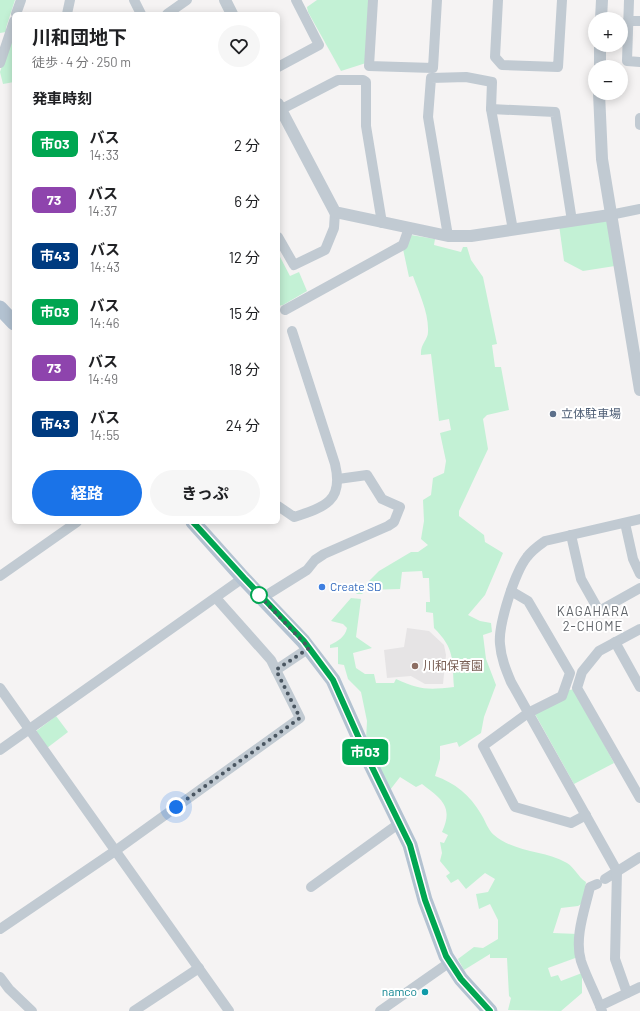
<!DOCTYPE html>
<html lang="ja">
<meta charset="utf-8">
<style>
body{margin:0;font-family:Barlow,"Noto Sans JP",sans-serif;background:#f6f6f6;color:#202124;height:100vh;display:flex;flex-direction:column;font-size:15px;white-space:nowrap}
*{box-sizing:border-box;margin:0}
p{font-size:13px;color:#757577}
.icon{flex:none;width:22px;height:22px;fill:none;stroke:currentColor;stroke-width:2;stroke-linecap:round;stroke-linejoin:round}
.map{position:relative;flex:1;overflow:hidden}
.drawer{position:absolute;left:12px;top:12px;width:268px;height:512px;display:flex;flex-direction:column;background:#fff;border-radius:6px;box-shadow:0 2px 10px #0003}
.drawer>*{flex:none}
.badge{padding:0 8px;border-radius:6px;font-size:14px;line-height:26px}
.tools{position:absolute;left:588px;top:12px;display:grid;gap:8px}
.tools a{display:grid;place-items:center;width:40px;height:40px;border-radius:50%;background:#fff;box-shadow:0 2px 10px #0003;font-size:20px}
.you{position:absolute;width:20px;height:20px;margin:-10px;border:3px solid #fff;border-radius:50%;background:#1a73e8;box-shadow:0 0 0 6px #1a73e833}
.map>.badge{position:absolute;translate:-50% -50%;box-shadow:0 0 0 2px #fff}
h2{padding:0 20px;font-size:15px;line-height:36px}
.round{display:grid;place-items:center;flex:none;width:42px;height:42px;border-radius:21px;background:#f6f6f6}
.head{display:flex;align-items:center;justify-content:space-between;height:68px;padding:0 20px}
h1{font-size:19px;font-weight:700;line-height:30px}
.primary-button{display:flex;gap:8px;margin-top:auto;padding:8px 20px}
.primary-button a{flex:1;height:46px;border-radius:24px;background:#1a73e8;color:#fff;font-size:16px;font-weight:700;line-height:46px;text-align:center}
.primary-button a+a{background:#f6f6f6;color:#202124}
ul{padding:0;list-style:none}
li{display:flex;align-items:center;gap:12px;height:56px;padding:0 20px}
li div{flex:1}
li b{display:block;font-size:15px}
li em{font-style:normal}
li .badge{min-width:44px;font-weight:700;text-align:center}
.map>svg:first-child{display:block}
</style>
<div class="map">
<svg width="640" height="1011" viewBox="0 0 640 1011">
<rect width="100%" height="100%" fill="#f5f3f3"/>
<polygon fill="#e6e4e5" points="407,628 429,631 444,645 446,655 443,684 425,684 411,676 387,678 384,650 404,647"/>
<g fill="#c3f1d5">
<polygon points="0,0 15,0 6,28 6,32 0,33"/>
<polygon points="317,0 371,0 366,63 341,71 308,12 307,7"/>
<polygon points="14,31 14,82 3,84 0,72"/>
<polygon points="608,218 615,266 583,271 564,261 559,225"/>
<path d="M411 235 435 239 434 245 461 252 463 247H467L471 260 483 277 497 344 492 345 495 367H501L509 410 487 415 483 419 488 449 459 511V516L484 535 485 542 503 553 485 595 468 615 480 621 491 623 492 632 483 635 486 659 496 685 484 717 481 733 459 747 457 742 440 746V759L435 776C455 783 470 795 481 814 485 820 488 830 494 835 515 853 544 850 567 863 575 868 578 877 586 882L583 903 578 906 561 908 553 933 578 934V957L548 968 551 977 558 975 561 981 582 973V993L561 1011 508 1010 511 998 509 996 507 958H490V954L464 970 458 959 474 947 483 948 498 939V920L490 904 479 909 476 894 488 892 495 879 485 873 466 889 458 879 451 883 446 876 450 873 440 861 442 853 440 842 444 843 448 835 442 832C454 806 441 799 422 784L416 787 400 777 390 790 366 740 367 721 361 692 348 679 344 665 338 664V647L330 648V645C338 641 345 637 347 628L343 624 331 621 351 598 361 599 356 637 372 648 353 653 356 668 365 674H374L376 683H394L396 679C420 690 428 690 454 687 452 659 455 649 434 628L433 613 426 612V602H430L429 578H423L422 571 402 572 400 589 366 590 362 594H356L379 571 411 552H418L428 545 421 539 424 521 423 500 431 495 433 478 444 473 446 461 440 433 451 430 449 419 439 421 431 354 421 355C420 344 428 340 428 332 429 313 419 293 413 276L409 277 403 249Z"/>
<polygon points="278,253 290,276 299,272 307,291 283,305 278,306"/>
<polygon points="574,689 614,763 574,784 535,714 566,691"/>
<polygon points="56,716 68,732 47,748 35,732"/>
</g>
<g fill="none" stroke-linecap="round" stroke-linejoin="round">
<g stroke="#c1cad2" stroke-width="10">
<polyline points="134,0 141,14"/>
<polyline points="373,0 369,66 433,68 437,0"/>
<polyline points="498,0 495,57 502,65 558,67 562,0"/>
<polyline points="629,0 627,61 640,62"/>
<polyline points="16,14 21,0"/>
<polyline points="67,14 70,0"/>
<polyline points="167,14 187,0"/>
<polyline points="628,21 640,21"/>
<polyline points="0,63 14,21"/>
<polyline points="278,67 319,45 296,0"/>
<polyline points="491,109 555,112 572,221"/>
<polyline points="278,111 338,80 363,80 366,82 366,126 382,223"/>
<polyline points="640,118 640,125"/>
<polyline points="610,215 640,209"/>
<polyline points="448,236 428,117 431,78 466,77 492,82 491,109 513,230"/>
<polyline points="278,237 294,265 325,250 334,228 335,212"/>
<polyline points="285,310 403,245 409,228"/>
<path d="M278 506 294 517C325 507 344 501 335 464L292 331"/>
<polyline points="625,523 633,559 640,574"/>
<polyline points="571,535 581,579 599,611 640,588"/>
<polyline points="0,576 77,522"/>
<polyline points="511,591 528,601 570,673 562,696 528,713 483,746 515,807 571,823 586,815"/>
<polyline points="262,598 307,570 315,560 324,554 388,526 394,522 400,507 382,499 367,475 338,479"/>
<polyline points="640,629 599,651 582,672 577,688 640,798"/>
<polyline points="615,642 640,687"/>
<polyline points="276,670 309,648"/>
<polyline points="0,688 229,1011"/>
<polyline points="0,750 243,578"/>
<polyline points="605,879 640,857"/>
<path d="M597 884 590 887C585 909 574 938 581 961 586 976 594 991 600 1006"/>
<polyline points="311,887 401,822"/>
<polyline points="0,929 115,851 300,718 271,660 216,598"/>
<polyline points="0,977 9,989 32,1011"/>
<path d="M627 993 615 959 617 871 511 682C506 670 501 658 500 644 498 625 515 572 527 557 532 550 538 546 545 541L640 519"/>
<polyline points="134,1011 199,968"/>
<polyline points="380,1011 450,962"/>
<polyline points="602,1011 600,1006 640,987"/>
</g>
<g stroke="#c1cad2" stroke-width="12">
<polyline points="225,0 232,14"/>
<polyline points="601,19 602,0"/>
<polyline points="600,67 600,45"/>
<polyline points="599,93 602,159 640,390"/>
<polyline points="278,104 335,212 448,236 471,236 610,215"/>
</g>
<g stroke="#b3c2d1" stroke-width="15">
<polyline points="0,308 14,323"/>
<polyline points="193,522 243,578 303,641 333,680 370,763 410,845 425,900 446,956 461,979 490,1011"/>
</g>
</g>
<g fill="none" stroke-linecap="round" stroke-linejoin="round">
<g stroke="#fff" stroke-width="9">
<polyline id="line" points="193,522 244,578 304,641 333,680 370,763 410,845 425,900 446,956 461,979 490,1011"/>
</g>
<use href="#line" stroke="#00a651" stroke-width="6"/>
<polyline stroke="#4a5661" stroke-width="4" stroke-dasharray="0 7.2" points="176,807 300,718 276,670 309,648 259,595"/>
</g>
<circle fill="#5c6f8a" stroke="#fff" stroke-width="1.5" cx="553" cy="414" r="4"/>
<circle fill="#3f7fe0" stroke="#fff" stroke-width="1.5" cx="322" cy="587" r="4"/>
<circle fill="#fff" stroke="#00a651" stroke-width="2" cx="259" cy="595" r="8"/>
<circle fill="#8d6e63" stroke="#fff" stroke-width="1.5" cx="415" cy="666" r="4"/>
<circle fill="#0f9aa8" stroke="#fff" stroke-width="1.5" cx="425" cy="992" r="4"/>
<g text-anchor="middle" stroke-width="4" stroke-linejoin="round" paint-order="stroke">
<g font-size="12" fill="#4e5e75" stroke="#fff" text-anchor="start">
<text x="561" y="418">立体駐車場</text>
</g>
<g font-size="12" fill="#366cbe" stroke="#fff" text-anchor="start">
<text x="330" y="591">Create SD</text>
</g>
<g font-size="12" fill="#785e54" stroke="#fff" text-anchor="start">
<text x="423" y="670">川和保育園</text>
</g>
<g font-size="12" fill="#0d838f" stroke="#fff" text-anchor="end">
<text x="417" y="996">namco</text>
</g>
<g font-size="13" letter-spacing="1" fill="#5f6368" stroke="#fff">
<text x="593" y="616">KAGAHARA<tspan x="593" dy="15">2-CHOME</tspan></text>
</g>
</g>
</svg>
<div class="tools">
<a>+</a>
<a>−</a>
</div>
<div class="you" style="left:176px;top:807px"></div>
<b class="badge" style="left:365px;top:752px;background:#00a651;color:#fff">市03</b>
<section class="drawer">
<div class="head"><div><h1>川和団地下</h1><p>徒歩 · 4 分 · 250 m</p></div><a class="round"><svg class="icon" aria-label="heart" viewBox="0 0 24 24"><path d="M12 20l-8-8c-3-5 5-10 8-4 3-6 11-1 8 4z"/></svg></a></div>
<h2>発車時刻</h2>
<ul>
<li><span class="badge" style="background:#00a651;color:#fff">市03</span><div><b>バス</b><p>14:33</p></div><em>2 分</em></li>
<li><span class="badge" style="background:#8e44ad;color:#fff">73</span><div><b>バス</b><p>14:37</p></div><em>6 分</em></li>
<li><span class="badge" style="background:#003b80;color:#fff">市43</span><div><b>バス</b><p>14:43</p></div><em>12 分</em></li>
<li><span class="badge" style="background:#00a651;color:#fff">市03</span><div><b>バス</b><p>14:46</p></div><em>15 分</em></li>
<li><span class="badge" style="background:#8e44ad;color:#fff">73</span><div><b>バス</b><p>14:49</p></div><em>18 分</em></li>
<li><span class="badge" style="background:#003b80;color:#fff">市43</span><div><b>バス</b><p>14:55</p></div><em>24 分</em></li>
</ul>
<div class="primary-button"><a>経路</a><a>きっぷ</a></div>
</section>
</div>
